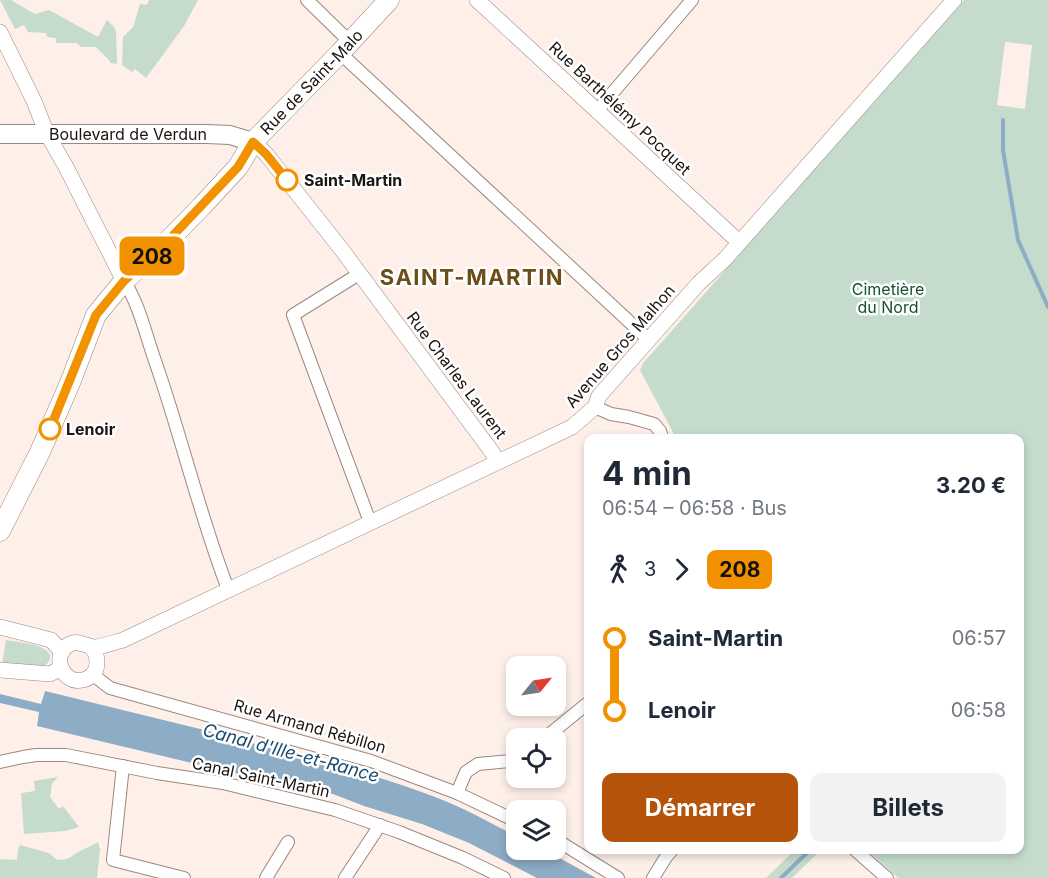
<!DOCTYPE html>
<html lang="fr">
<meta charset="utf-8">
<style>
body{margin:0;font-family:Inter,sans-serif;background:#f2f2f3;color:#1f2937;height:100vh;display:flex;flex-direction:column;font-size:22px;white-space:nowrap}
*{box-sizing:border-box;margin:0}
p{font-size:20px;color:#747a83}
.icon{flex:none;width:33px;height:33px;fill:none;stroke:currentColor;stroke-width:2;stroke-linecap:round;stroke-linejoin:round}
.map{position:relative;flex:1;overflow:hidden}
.side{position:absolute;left:584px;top:434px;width:440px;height:420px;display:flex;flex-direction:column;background:#fff;border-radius:12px;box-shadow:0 3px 9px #0003}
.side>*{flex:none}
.badge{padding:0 12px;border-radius:9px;font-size:21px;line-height:39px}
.needle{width:39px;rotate:60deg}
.controls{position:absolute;left:506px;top:656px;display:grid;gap:12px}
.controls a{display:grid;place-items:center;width:60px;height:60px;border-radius:12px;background:#fff;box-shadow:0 3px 9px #0003;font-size:30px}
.map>.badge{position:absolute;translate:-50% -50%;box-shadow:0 0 0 3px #fff}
.legs{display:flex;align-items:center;gap:9px;height:66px;padding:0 18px;font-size:20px}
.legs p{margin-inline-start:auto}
.head{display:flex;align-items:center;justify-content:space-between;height:102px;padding:0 18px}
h1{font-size:33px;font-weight:700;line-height:45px}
.button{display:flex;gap:12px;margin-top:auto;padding:12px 18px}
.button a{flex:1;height:69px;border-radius:12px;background:#b45309;color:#fff;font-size:24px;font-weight:700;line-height:69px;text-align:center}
.button a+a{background:#f2f2f3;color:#1f2937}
ul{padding:0 18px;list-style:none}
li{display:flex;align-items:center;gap:21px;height:72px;font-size:22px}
li i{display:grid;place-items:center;width:9px;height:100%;margin:0 8px;background:currentColor}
li i::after{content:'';width:15px;height:15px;margin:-8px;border:4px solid;border-radius:50%;background:#fff}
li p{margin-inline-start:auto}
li:first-child i{background:linear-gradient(#0000 50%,currentColor 0)}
li:last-child i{background:linear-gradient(currentColor 50%,#0000 0)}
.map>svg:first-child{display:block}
</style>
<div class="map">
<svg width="1048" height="878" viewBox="0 0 1048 878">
<rect width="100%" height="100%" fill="#fef0e9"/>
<g fill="#c5dccd" fill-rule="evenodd">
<polygon points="0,0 12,0 14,2 35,14 49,10 98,37 107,20 114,27 116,32 117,64 110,63 110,61 96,47 81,47 77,43 56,43 56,38 47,37 46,33 28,32 24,25 15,29"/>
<polygon points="149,0 198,0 184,26 146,78 135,69 132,72 122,65 123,37 133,27 140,4 147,5"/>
<path d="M964 0H1048V878H898L866 849H1018V438H676L640 370 643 363 653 352ZM1005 42 1032 45 1025 109 997 105Z"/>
<path d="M6 640C18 642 69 646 43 668L2 664Z"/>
<polygon points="58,777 52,784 50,797 59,809 63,806 79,827 65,831 24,834 21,793 35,791 34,781"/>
<path d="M98 842 100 849 97 878H0V859L17 860 18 849 20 845 49 853 57 860C71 859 68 858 80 851 85 848 92 846 98 842Z"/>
<polygon points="796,849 822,849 792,878 766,878"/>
</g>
<path fill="#8dacc6" d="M45 691 245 740 257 745C322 762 388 777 450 803 473 813 494 825 516 836V849H543L596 878H537L469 843 422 824 364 806 333 794 293 784 238 774 37 726 39 712 0 703V694L41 704Z"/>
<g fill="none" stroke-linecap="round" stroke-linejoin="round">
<g stroke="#8dacc6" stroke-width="4">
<polyline points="1003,120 1003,150 1018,240 1048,307"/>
<polyline points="781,878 811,849"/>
</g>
<g stroke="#988880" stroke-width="14">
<g id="minor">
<polyline points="307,0 350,42"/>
<polyline points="340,53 649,340"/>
<polyline points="597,111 692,0"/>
<polyline points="359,274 293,315 370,522"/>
<path d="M124 281C139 304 145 332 154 358 181 434 199 514 228 589"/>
<polyline points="595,407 611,414 629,417 654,424 660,431 662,438"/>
<polyline points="92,674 110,688 371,761 457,793 516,821"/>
<polyline points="545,738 588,703"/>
<polyline points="0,762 23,757 36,755 66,755 157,773 223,783 335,810 399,832 463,858 504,878"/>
<polyline points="123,766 113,860 184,878"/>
<polyline points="457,793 466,772 478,764 511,761 516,759"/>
<polyline points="555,839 618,878"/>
<polyline points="854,849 887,878"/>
<polyline points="266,878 288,842"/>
<polyline points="345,878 380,825"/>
<polyline points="653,878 666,857 673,849"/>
</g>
</g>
<g stroke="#988880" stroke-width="16">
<g id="tertiary">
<polyline points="477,0 739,242"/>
<polyline points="0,32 34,101 47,134 65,165 124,281"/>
<polyline points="253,142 266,154 342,250 492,452 497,461"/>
<polyline points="0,627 51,640 62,652"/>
<path d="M91 647C100 657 100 676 83 680 62 685 50 654 70 644 80 639 87 648 96 647 105 646 115 642 123 640L572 427 595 407 599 396 699 283 725 259 954 0"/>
<polyline points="0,670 50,674 61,668"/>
</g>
</g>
<g stroke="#988880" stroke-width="20">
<g id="secondary">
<path id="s1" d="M0 134H207L230 135 253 142"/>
</g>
</g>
<g stroke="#988880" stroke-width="21">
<g id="primary">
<path id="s2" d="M0 531 40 452 70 383 96 315 124 281 163 246 201 207 238 167 253 142 340 53 389 0"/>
</g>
</g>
<use href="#minor" stroke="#fff" stroke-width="12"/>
<use href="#tertiary" stroke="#fff" stroke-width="15"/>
<use href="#secondary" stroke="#fff" stroke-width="18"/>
<use href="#primary" stroke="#fff" stroke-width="20"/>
</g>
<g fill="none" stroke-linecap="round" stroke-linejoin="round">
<g stroke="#fff" stroke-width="14">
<polyline id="line-1" points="50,429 96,315 124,281 163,246 238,167 253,142 266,154 287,180"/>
</g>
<use href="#line-1" stroke="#f39200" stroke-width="9"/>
</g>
<g fill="#fff" stroke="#f39200" stroke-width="3">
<circle cx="287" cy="180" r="10"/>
<circle cx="50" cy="429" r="10"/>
</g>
<g text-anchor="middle" stroke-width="5" stroke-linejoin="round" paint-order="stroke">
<g font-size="16" fill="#1a1411" stroke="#fff">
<text dy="6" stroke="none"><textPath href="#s2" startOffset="555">Rue de Saint-Malo</textPath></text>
<text transform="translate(620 108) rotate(43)" y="6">Rue Barthélémy Pocquet</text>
<text dy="6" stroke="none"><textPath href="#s1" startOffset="128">Boulevard de Verdun</textPath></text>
<text transform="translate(620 346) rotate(-49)" y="6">Avenue Gros Malhon</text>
<text transform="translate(457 375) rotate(53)" y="6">Rue Charles Laurent</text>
<text transform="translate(310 726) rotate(16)" y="6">Rue Armand Rébillon</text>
<text transform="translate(261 777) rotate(12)" y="6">Canal Saint-Martin</text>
</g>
<g font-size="16" font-weight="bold" fill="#1a1411" stroke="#fff" text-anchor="start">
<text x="304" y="186">Saint-Martin</text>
<text x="66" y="435">Lenoir</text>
</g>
<g font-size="16" fill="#125234" stroke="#fff">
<text x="888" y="295">Cimetière<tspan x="888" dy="18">du Nord</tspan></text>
</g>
<g font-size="18" font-style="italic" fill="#194c70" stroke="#fff">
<text transform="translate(291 753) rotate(15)" y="6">Canal d'Ille-et-Rance</text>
</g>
<g font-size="22" font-weight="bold" letter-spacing="1.5" fill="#6c4e18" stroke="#fff">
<text x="472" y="285">SAINT-MARTIN</text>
</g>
</g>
</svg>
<div class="controls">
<a><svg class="needle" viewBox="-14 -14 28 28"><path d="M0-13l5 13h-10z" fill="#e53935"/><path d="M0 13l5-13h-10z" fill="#747a83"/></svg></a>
<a><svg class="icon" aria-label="locate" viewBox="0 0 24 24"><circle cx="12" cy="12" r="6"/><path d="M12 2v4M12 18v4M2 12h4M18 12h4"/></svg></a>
<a><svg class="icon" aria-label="layers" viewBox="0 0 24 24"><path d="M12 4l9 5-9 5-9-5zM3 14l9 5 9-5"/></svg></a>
</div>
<b class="badge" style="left:152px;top:256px;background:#f39200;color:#111">208</b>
<section class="side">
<div class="head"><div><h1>4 min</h1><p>06:54 – 06:58 · Bus</p></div><b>3.20 €</b></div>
<div class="legs"><svg class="icon" aria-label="walk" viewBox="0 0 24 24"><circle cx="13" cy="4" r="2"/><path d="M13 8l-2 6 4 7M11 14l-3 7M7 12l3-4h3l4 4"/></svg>3<svg class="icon" aria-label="forward" viewBox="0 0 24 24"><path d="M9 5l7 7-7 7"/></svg><b class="badge" style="background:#f39200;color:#111">208</b></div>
<ul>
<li><i style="color:#f39200"></i><b>Saint-Martin</b><p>06:57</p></li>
<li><i style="color:#f39200"></i><b>Lenoir</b><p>06:58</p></li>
</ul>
<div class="button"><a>Démarrer</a><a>Billets</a></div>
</section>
</div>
